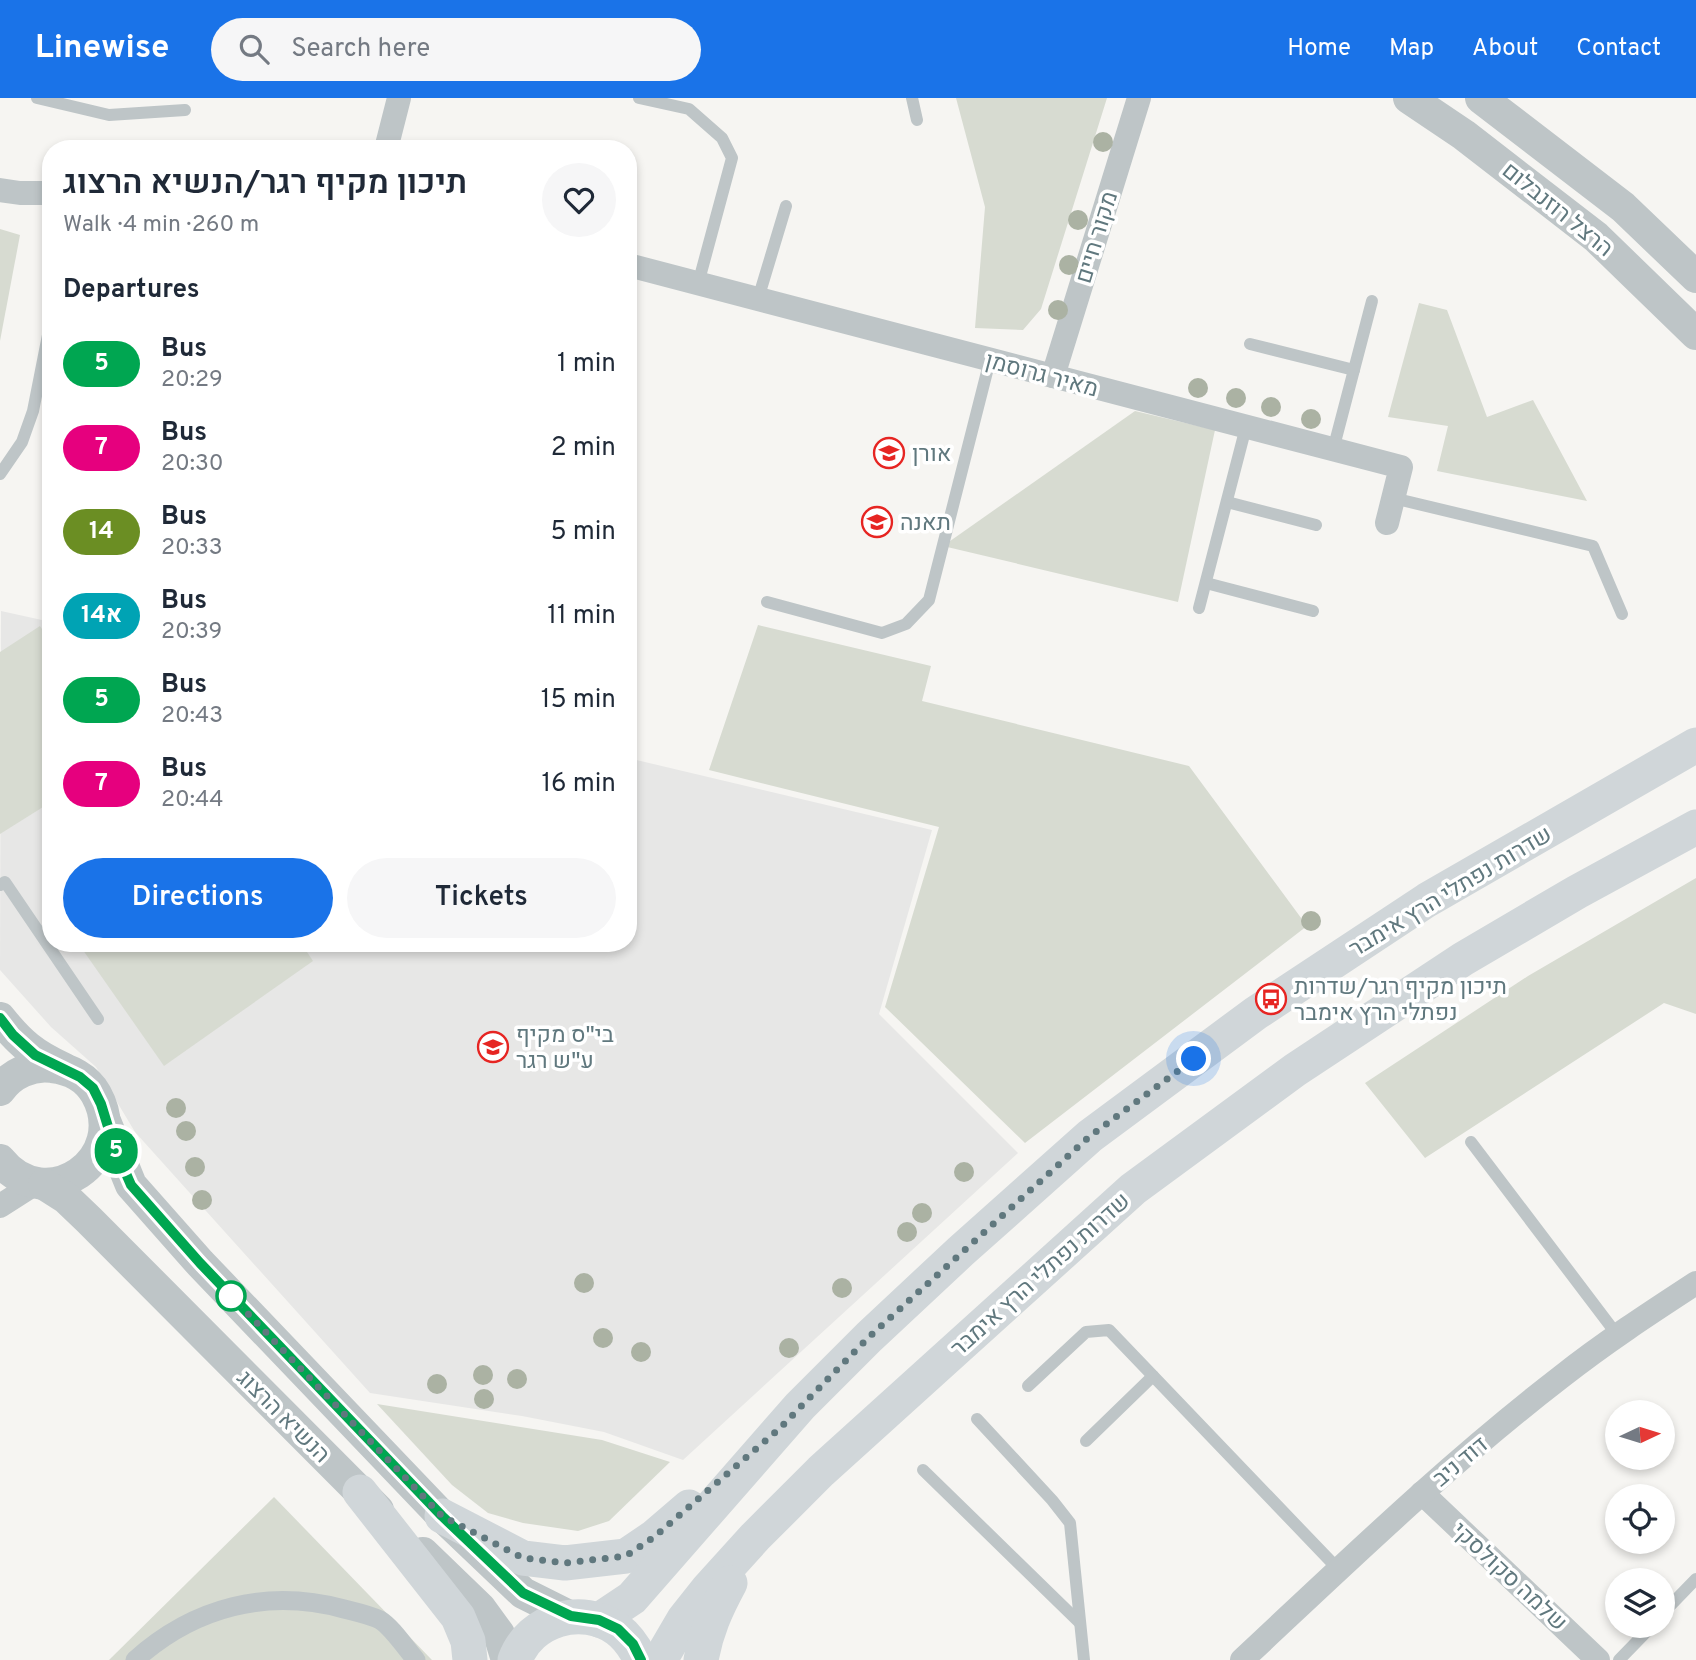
<!DOCTYPE html>
<meta charset="utf-8">
<style>
body{margin:0;font-family:Overpass,Heebo,sans-serif;background:#f6f6f7;color:#1f2937;height:100vh;display:flex;flex-direction:column;font-size:26px;white-space:nowrap}
*{box-sizing:border-box;margin:0}
p{font-size:23px;color:#747a83}
.icon{flex:none;width:38px;height:38px;fill:none;stroke:currentColor;stroke-width:2;stroke-linecap:round;stroke-linejoin:round}
.map{position:relative;flex:1;overflow:hidden}
.side{position:absolute;left:42px;top:42px;width:595px;height:812px;display:flex;flex-direction:column;background:#fff;border-radius:28px;box-shadow:0 4px 10px #0003}
.side>*{flex:none}
.badge{padding:0 14px;border-radius:23px;font-size:24px;line-height:46px}
.needle{width:46px;rotate:86deg}
.controls{position:absolute;left:1605px;top:1302px;display:grid;gap:14px}
.controls a{display:grid;place-items:center;width:70px;height:70px;border-radius:50%;background:#fff;box-shadow:0 4px 10px #0003;font-size:35px}
.you{position:absolute;width:35px;height:35px;margin:-18px;border:5px solid #fff;border-radius:50%;background:#1a73e8;box-shadow:0 0 0 10px #1a73e833}
.map>.badge{position:absolute;translate:-50% -50%;box-shadow:0 0 0 4px #fff}
h2{padding:0 21px;font-size:26px;line-height:63px}
.round{display:grid;place-items:center;flex:none;width:74px;height:74px;border-radius:37px;background:#f6f6f7}
.head{display:flex;align-items:center;justify-content:space-between;height:119px;padding:0 21px}
h1{font-size:33px;font-weight:600;line-height:52px}
.cta{display:flex;gap:14px;margin-top:auto;padding:14px 21px}
.cta a{flex:1;height:80px;border-radius:42px;background:#1a73e8;color:#fff;font-size:28px;font-weight:600;line-height:80px;text-align:center}
.cta a+a{background:#f6f6f7;color:#1f2937}
ul{padding:0;list-style:none}
li{display:flex;align-items:center;gap:21px;height:84px;padding:0 21px}
li div{flex:1}
li b{display:block;font-size:26px}
li em{font-style:normal}
li .badge{min-width:77px;font-weight:700;text-align:center}
header{display:flex;align-items:center;gap:42px;box-sizing:border-box;height:98px;padding:0 35px;background:#1a73e8;color:#fff}
header strong{font-size:33px}
nav{display:flex;gap:38px;margin-inline-start:auto;font-size:24px}
.search{width:490px;height:63px;background:#f6f6f7;display:flex;align-items:center;gap:18px;box-sizing:border-box;padding:0 24px;border-radius:38px;color:#747a83;font-size:26px}
.map>svg:first-child{display:block}
</style>
<header>
<strong>Linewise</strong>
<div class="search"><svg class="icon" aria-label="search" viewBox="0 0 24 24"><circle cx="10" cy="10" r="6"/><path d="M15 15l6 6"/></svg>Search here</div>
<nav><a>Home</a><a>Map</a><a>About</a><a>Contact</a></nav>
</header>
<div class="map">
<svg width="1696" height="1562" viewBox="0 0 1696 1562">
<rect width="100%" height="100%" fill="#f6f5f2"/>
<polygon fill="#e7e7e6" points="1,513 51,524 51,845 628,845 628,660 932,732 879,916 1018,1055 683,1362 604,1334 522,1318 370,1295 135,1034 96,969 51,929 0,872"/>
<g fill="#d7dbd1">
<polygon points="956,0 1107,0 1041,211 1023,232 975,230 985,109"/>
<polygon points="0,131 20,137 0,243"/>
<polygon points="1419,205 1447,212 1487,319 1533,302 1587,403 1437,373 1448,328 1388,319"/>
<polygon points="1135,313 1215,332 1178,504 943,448"/>
<polygon points="758,527 931,568 922,603 1189,668 1307,828 1025,1045 885,909 939,729 709,672"/>
<polygon points="40,528 51,545 51,704 0,736 0,554"/>
<polygon points="1696,780 1696,916 1664,905 1425,1060 1365,985 1528,878"/>
<polygon points="78,845 301,845 313,863 164,968"/>
<polygon points="377,1306 602,1342 670,1364 609,1423 578,1433 523,1425 488,1415 452,1387"/>
<polygon points="274,1399 432,1562 109,1562"/>
</g>
<g fill="none" stroke-linecap="round" stroke-linejoin="round">
<g stroke="#bec5c7" stroke-width="12">
<polyline points="37,0 109,17 185,12"/>
<polyline points="639,0 689,11 722,40 732,60 698,186"/>
<polyline points="912,0 917,22"/>
<polyline points="758,201 786,108"/>
<polyline points="1250,246 1354,272"/>
<polyline points="1333,352 1372,203"/>
<polyline points="0,376 22,344 33,313 51,222"/>
<polyline points="1393,400 1593,448 1622,516"/>
<polyline points="1227,404 1316,427"/>
<polyline points="1206,485 1313,513"/>
<polyline points="767,504 882,535 906,526 929,502 990,262"/>
<polyline points="1199,510 1246,329"/>
<polyline points="0,787 5,784 98,921"/>
<polyline points="1471,1044 1618,1238"/>
<polyline points="1028,1288 1086,1234 1109,1232 1339,1472"/>
<polyline points="977,1321 1052,1402 1070,1425 1084,1562"/>
<polyline points="1086,1343 1153,1278"/>
<polyline points="923,1372 1080,1525"/>
<polyline points="1662,1516 1696,1481"/>
<polyline points="1619,1562 1652,1528"/>
</g>
<path stroke="#bec5c7" stroke-width="19" d="M135 1562C194 1509 267 1490 344 1511 356 1514 370 1517 380 1522 392 1529 407 1552 416 1562"/>
<g stroke="#bec5c7" stroke-width="24">
<polyline points="386,51 399,0"/>
<polyline points="0,92 20,95 51,95"/>
<polyline points="628,167 1401,369 1387,425"/>
<polyline points="1053,278 1139,0"/>
<polyline points="0,1108 36,1085"/>
<polyline points="1422,1395 1598,1562"/>
<path d="M1242 1562C1346 1465 1448 1366 1561 1279 1604 1245 1650 1215 1696 1185"/>
</g>
<g stroke="#bec5c7" stroke-width="32">
<polyline points="1409,0 1464,37 1596,139 1696,236"/>
<polyline points="1481,0 1623,109 1696,179"/>
<path d="M0 920C20 945 34 957 63 970"/>
<path d="M0 992C11 976 32 966 52 969 70 971 87 980 96 996 132 1061 46 1120 0 1062"/>
<polyline points="105,1023 131,1087 200,1165 442,1418 523,1495 571,1519"/>
<polyline points="44,1086 66,1100 89,1122 378,1412"/>
<polyline points="423,1455 480,1510 499,1536 507,1562"/>
</g>
<g stroke="#d0d6d9" stroke-width="35">
<polyline points="360,1394 458,1519 468,1543 470,1562"/>
<polyline points="442,1418 523,1460 565,1465 626,1458 654,1439 689,1409"/>
<polyline points="599,1522 632,1500 800,1308 869,1239 961,1153 1090,1038 1256,915 1427,802 1696,647"/>
<path d="M515 1562C530 1521 582 1506 617 1531 628 1539 635 1550 641 1562"/>
<polyline points="660,1562 684,1521 707,1492 755,1439 821,1373 1133,1091 1295,972 1463,861 1577,794 1696,729"/>
<path d="M701 1562C706 1533 716 1511 730 1485"/>
</g>
</g>
<g fill="#abb2a3">
<circle cx="1103" cy="44" r="10"/>
<circle cx="1078" cy="122" r="10"/>
<circle cx="1069" cy="167" r="10"/>
<circle cx="1058" cy="212" r="10"/>
<circle cx="1198" cy="290" r="10"/>
<circle cx="1236" cy="300" r="10"/>
<circle cx="1271" cy="309" r="10"/>
<circle cx="1311" cy="321" r="10"/>
<circle cx="1311" cy="823" r="10"/>
<circle cx="176" cy="1010" r="10"/>
<circle cx="186" cy="1033" r="10"/>
<circle cx="195" cy="1069" r="10"/>
<circle cx="964" cy="1074" r="10"/>
<circle cx="202" cy="1102" r="10"/>
<circle cx="922" cy="1115" r="10"/>
<circle cx="907" cy="1134" r="10"/>
<circle cx="584" cy="1185" r="10"/>
<circle cx="842" cy="1190" r="10"/>
<circle cx="603" cy="1240" r="10"/>
<circle cx="789" cy="1250" r="10"/>
<circle cx="641" cy="1254" r="10"/>
<circle cx="483" cy="1277" r="10"/>
<circle cx="517" cy="1281" r="10"/>
<circle cx="437" cy="1286" r="10"/>
<circle cx="484" cy="1301" r="10"/>
</g>
<g fill="none" stroke-linecap="round" stroke-linejoin="round">
<g stroke="#fff" stroke-width="16">
<polyline id="line" points="0,920 13,937 35,957 80,979 93,990 101,1006 114,1048 131,1087 200,1165 442,1418 523,1495 571,1518 599,1522 618,1531 633,1546 641,1562"/>
</g>
<use href="#line" stroke="#00a651" stroke-width="10"/>
<polyline stroke="#60787e" stroke-width="7" stroke-dasharray="0 12.6" points="231,1198 442,1418 523,1460 565,1465 626,1458 654,1439 779,1331 869,1239 1090,1038 1194,961"/>
</g>
<defs>
<g id="school-ring" transform="scale(1.575)"><circle r="9.5" fill="#fff" stroke="#e62522" stroke-width="1.5"/><path d="M0-5L7-2L0 1L-7-2ZM-4 1L0 2.5L4 1V4Q0 6-4 4Z" fill="#e62522"/></g>
<g id="bus-ring" transform="scale(1.575)"><circle r="9.5" fill="#fff" stroke="#e62522" stroke-width="1.5"/><path d="M-5-6H5V4H4V6H2V4H-2V6H-4V4H-5ZM-3.5-4V0h7V-4ZM-3.5 1.2v1.5H-2V1.2ZM2 1.2v1.5H3.5V1.2Z" fill="#e62522"/></g>
</defs>
<g fill-rule="evenodd">
<use href="#school-ring" x="889" y="355"/>
<use href="#school-ring" x="877" y="424"/>
<use href="#bus-ring" x="1271" y="901"/>
<use href="#school-ring" x="493" y="949"/>
</g>
<circle fill="#fff" stroke="#00a651" stroke-width="3.5" cx="231" cy="1198" r="14"/>
<g text-anchor="middle" stroke-width="7" stroke-linejoin="round" paint-order="stroke">
<g font-size="23" fill="#60787e" stroke="#fff">
<text transform="translate(1558 111) rotate(39)" y="8">הרצל רוזנבלום</text>
<text transform="translate(1096 139) rotate(-73)" y="8">מקור חיים</text>
<text transform="translate(1042 276) rotate(15)" y="8">מאיר גרוסמן</text>
<text transform="translate(1450 793) rotate(-31)" y="8">שדרות נפתלי הרץ אימבר</text>
<text transform="translate(1040 1176) rotate(-42)" y="8">שדרות נפתלי הרץ אימבר</text>
<text transform="translate(284 1318) rotate(45)" y="8">הנשיא הרצוג</text>
<text transform="translate(1460 1363) rotate(-40)" y="8">דוד ניב</text>
<text transform="translate(1510 1478) rotate(43)" y="8">שלמה סקולסקי</text>
</g>
<g font-size="23" fill="#60787e" stroke="#fff" text-anchor="start">
<text x="912" y="363">אורן</text>
<text x="900" y="432">תאנה</text>
<text x="1294" y="896">תיכון מקיף רגר/שדרות<tspan x="1294" dy="26">נפתלי הרץ אימבר</tspan></text>
<text x="516" y="944">בי"ס מקיף<tspan x="516" dy="26">ע"ש רגר</tspan></text>
</g>
</g>
</svg>
<div class="controls">
<a><svg class="needle" viewBox="-14 -14 28 28"><path d="M0-13l5 13h-10z" fill="#e53935"/><path d="M0 13l5-13h-10z" fill="#747a83"/></svg></a>
<a><svg class="icon" aria-label="locate" viewBox="0 0 24 24"><circle cx="12" cy="12" r="6"/><path d="M12 2v4M12 18v4M2 12h4M18 12h4"/></svg></a>
<a><svg class="icon" aria-label="layers" viewBox="0 0 24 24"><path d="M12 4l9 5-9 5-9-5zM3 14l9 5 9-5"/></svg></a>
</div>
<div class="you" style="left:1194px;top:961px"></div>
<b class="badge" style="left:116px;top:1053px;background:#00a651;color:#fff">5</b>
<section class="side">
<div class="head"><div><h1>תיכון מקיף רגר/הנשיא הרצוג</h1><p>Walk · 4 min · 260 m</p></div><a class="round"><svg class="icon" aria-label="heart" viewBox="0 0 24 24"><path d="M12 20l-8-8c-3-5 5-10 8-4 3-6 11-1 8 4z"/></svg></a></div>
<h2>Departures</h2>
<ul>
<li><span class="badge" style="background:#00a651;color:#fff">5</span><div><b>Bus</b><p>20:29</p></div><em>1 min</em></li>
<li><span class="badge" style="background:#e6007e;color:#fff">7</span><div><b>Bus</b><p>20:30</p></div><em>2 min</em></li>
<li><span class="badge" style="background:#6b8e23;color:#fff">14</span><div><b>Bus</b><p>20:33</p></div><em>5 min</em></li>
<li><span class="badge" style="background:#00a3b4;color:#fff">14א</span><div><b>Bus</b><p>20:39</p></div><em>11 min</em></li>
<li><span class="badge" style="background:#00a651;color:#fff">5</span><div><b>Bus</b><p>20:43</p></div><em>15 min</em></li>
<li><span class="badge" style="background:#e6007e;color:#fff">7</span><div><b>Bus</b><p>20:44</p></div><em>16 min</em></li>
</ul>
<div class="cta"><a>Directions</a><a>Tickets</a></div>
</section>
</div>
